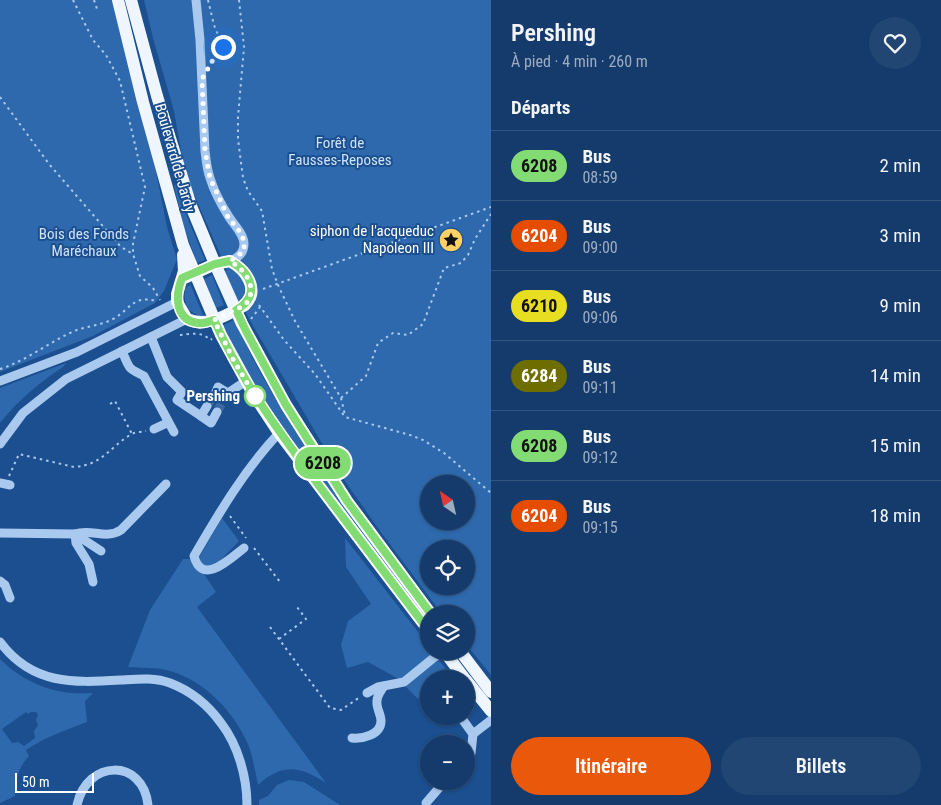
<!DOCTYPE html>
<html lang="fr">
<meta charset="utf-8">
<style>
body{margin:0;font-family:"Roboto Condensed",sans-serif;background:#214673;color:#f1f3f6;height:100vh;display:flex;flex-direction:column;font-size:19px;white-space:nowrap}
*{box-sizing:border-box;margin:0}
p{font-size:16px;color:#9dadc1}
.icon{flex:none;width:28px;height:28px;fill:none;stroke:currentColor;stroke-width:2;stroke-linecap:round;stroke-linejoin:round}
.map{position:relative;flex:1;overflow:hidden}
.sheet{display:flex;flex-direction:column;background:#143b6b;width:450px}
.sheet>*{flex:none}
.badge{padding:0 10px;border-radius:16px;font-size:18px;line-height:32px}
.needle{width:32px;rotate:326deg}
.fabs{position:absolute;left:420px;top:475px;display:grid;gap:10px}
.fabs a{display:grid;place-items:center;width:55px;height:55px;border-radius:50%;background:#143b6b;box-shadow:0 1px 4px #0004,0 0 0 1px #33557e;font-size:25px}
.scale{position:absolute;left:15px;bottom:12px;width:79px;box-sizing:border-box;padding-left:5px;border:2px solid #fff;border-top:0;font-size:14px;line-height:18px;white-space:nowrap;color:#fff;-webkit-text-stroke:4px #1b4f8f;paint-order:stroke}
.you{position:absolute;width:25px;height:25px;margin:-12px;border:4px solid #fff;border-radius:50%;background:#1a73e8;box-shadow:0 0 0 8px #1a73e833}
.map>.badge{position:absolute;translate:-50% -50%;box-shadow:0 0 0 2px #fff}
h2{padding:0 20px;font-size:19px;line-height:45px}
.round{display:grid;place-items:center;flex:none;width:52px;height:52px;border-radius:26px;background:#214673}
.headline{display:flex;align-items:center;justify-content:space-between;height:85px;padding:0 20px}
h1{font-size:24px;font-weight:600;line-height:38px}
.primary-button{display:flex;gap:10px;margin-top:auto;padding:10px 20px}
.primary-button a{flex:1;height:58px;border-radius:30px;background:#ea580c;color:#fff;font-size:20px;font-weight:600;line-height:58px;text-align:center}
.primary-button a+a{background:#214673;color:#f1f3f6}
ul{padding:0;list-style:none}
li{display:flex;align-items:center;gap:15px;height:70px;padding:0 20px;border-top:1px solid #33557e}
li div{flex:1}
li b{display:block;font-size:19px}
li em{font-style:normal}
li .badge{min-width:55px;font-weight:700;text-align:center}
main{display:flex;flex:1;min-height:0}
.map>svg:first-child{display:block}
</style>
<main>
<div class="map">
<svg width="491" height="805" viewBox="0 0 491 805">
<rect width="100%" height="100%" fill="#1b4f8f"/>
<g fill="#2e69ad" fill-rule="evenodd">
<polygon points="0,0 115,0 147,126 167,227 177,259 164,291 155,303 93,336 0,372"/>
<path d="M144 0H491V675L466 644V614H442L380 531 340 474 248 317 241 301 237 303 224 271 227 270 185 174 174 111 153 38ZM429 484H466V521H429ZM429 549H466V586H429Z"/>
<polygon points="177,184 189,222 205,260 197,263 183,224 174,185"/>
<polygon points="212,275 224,305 216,308 204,279"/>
<path d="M190 284 204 317C188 314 183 304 185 289Z"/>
<path d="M234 320C284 429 359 523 429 620V628L277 422 235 354 222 326Z"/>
<path d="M66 363 63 367C39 383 18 400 0 423V388Z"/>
<path d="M222 518 239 541 217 564 204 574 216 592 197 607 326 783C299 766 283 763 258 785 255 771 253 757 248 744 233 711 205 681 170 671 157 667 141 668 128 667L150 610 183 559H198Z"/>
<polygon points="345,538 429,646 429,651 432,651 445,668 436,679 429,679 429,687 418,699 397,678 368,662 347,668 341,645 348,621 371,604 346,567"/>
<path d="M0 659C25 684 58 696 93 693L85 701 87 722C66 730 45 737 26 750L29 756C18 768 15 780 15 796L0 803ZM26 712 28 714 31 712H36L38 715 36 720 38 725 34 731 35 738 24 746 18 742 12 743 2 729Z"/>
<polygon points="289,780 304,782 340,805 259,805 259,800 268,796 277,785"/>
</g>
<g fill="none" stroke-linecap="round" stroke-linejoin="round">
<g stroke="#3d69a0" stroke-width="9" stroke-dasharray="9 4.5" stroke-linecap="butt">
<polyline points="207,406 215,394"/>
<polyline points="217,412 224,399"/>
</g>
<g stroke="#a9c9ee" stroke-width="2" stroke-dasharray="2.5 4" stroke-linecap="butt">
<polyline points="73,0 93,40 106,55 120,81 145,187 133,244 133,254 140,276 153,288 160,300"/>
<polyline points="94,0 97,9"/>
<polyline points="208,0 214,25 223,47 211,64"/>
<polyline points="239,0 244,47 238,117 238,139 243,178 248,191 262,211 272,269 278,285 295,321 341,398 345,415"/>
<polyline points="0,97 49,164 121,247 133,254"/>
<polyline points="263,289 491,207"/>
<polyline points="259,305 284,340 315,374 345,417 410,435 423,440 444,453 491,493"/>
<polyline points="251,319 260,307"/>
<path d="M180 335C191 334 202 331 210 340L212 339"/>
<path d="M0 369C26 361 48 343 72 332 85 326 100 326 113 319 131 309 132 295 157 301"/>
<polyline points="341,398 366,376 378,343 393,333 408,335 423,324 444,268 461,263 468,255 475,239 491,214"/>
<polyline points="110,404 115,401 132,434"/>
<path d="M9 476 19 454 74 467C102 465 109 448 130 435 134 432 141 432 146 431"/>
<polyline points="230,516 246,538"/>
<polyline points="254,548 280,582"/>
<polyline points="270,627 330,708 341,710 360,697"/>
<polyline points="279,639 306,619 297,607"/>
</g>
<g stroke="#a9c9ee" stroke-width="9">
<path d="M196 0 200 40 205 151C206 160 207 170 210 178 214 191 222 206 229 217 234 225 244 234 244 244 244 253 238 258 230 261"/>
<polyline points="151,337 167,377 182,392 177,400 201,416 207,406"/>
<path d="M122 351C130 369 127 368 144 376L174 432"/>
<polyline points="0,381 77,352 177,302"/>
<polyline points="215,394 218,387 228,393 246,381"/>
<polyline points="201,416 211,423 217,412"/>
<polyline points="154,429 167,423"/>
<polyline points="0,444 23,413 66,379 187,319"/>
<polyline points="0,483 10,485"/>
<path d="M0 533 75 534C91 528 106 540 121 530L166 484"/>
<path d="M244 548C231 558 202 587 194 556 219 513 245 469 279 433"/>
<polyline points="0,581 5,585 10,598"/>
<polyline points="93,582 89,564 76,543 75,534 101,551"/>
<path d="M0 642C32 685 73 683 121 680 137 679 155 677 170 683 191 691 208 705 221 723 238 745 247 777 247 805"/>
<polyline points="367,693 378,687 404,682 442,651"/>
<polyline points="460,716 473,734 471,753 466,762"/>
<polyline points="473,734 491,720"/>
<path d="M352 738C362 739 381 735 381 721 381 714 376 708 377 701 377 695 381 691 384 686"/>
<polyline points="426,803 445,781"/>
<path d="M77 805C87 759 143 758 148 805"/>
</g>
<g stroke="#f0f6ff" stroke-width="12">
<polyline points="118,0 143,102 183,245 221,335 252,392 279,433 429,631"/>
<polyline points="131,0 157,96 191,206 215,264 242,324 286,405 347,501 431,614"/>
<path d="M182 279 215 264 230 261C246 270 260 289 245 305 227 315 207 328 187 319L177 302V294L184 271 183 255"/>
<polyline points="444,651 465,679"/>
<polyline points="460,651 491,692"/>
<polyline points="466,680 491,711"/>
</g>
</g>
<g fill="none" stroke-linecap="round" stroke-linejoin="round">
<g stroke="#fff" stroke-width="11">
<path id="line" d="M429 631C395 586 360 540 326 495 284 439 243 384 214 320 210 321 204 324 199 323 175 321 175 296 182 278L215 264 230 261C252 273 261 296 236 310L246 331 286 405 347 501 431 614"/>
</g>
<use href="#line" stroke="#82dc73" stroke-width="8"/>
<path stroke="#fff" stroke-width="5" stroke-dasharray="0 9" d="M223 47 214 58 202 79 205 151 210 178 228 217 240 232 245 243 243 252 230 261C246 270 259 289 245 305L214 320 234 361 255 396"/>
</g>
<defs>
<g id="sight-disc" transform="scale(1.25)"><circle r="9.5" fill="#ffd166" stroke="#1b4f8f"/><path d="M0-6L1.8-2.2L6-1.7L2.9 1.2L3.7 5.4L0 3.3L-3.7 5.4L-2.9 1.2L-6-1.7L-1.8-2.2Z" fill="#111"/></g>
</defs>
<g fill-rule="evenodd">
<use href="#sight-disc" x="451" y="240"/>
</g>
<circle fill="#fff" stroke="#82dc73" stroke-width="2.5" cx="255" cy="396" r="10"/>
<g text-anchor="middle" stroke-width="4" stroke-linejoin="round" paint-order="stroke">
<g font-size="15" fill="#cfe3fa" stroke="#1b4f8f">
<text x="340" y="148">Forêt de<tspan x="340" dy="17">Fausses-Reposes</tspan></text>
<text x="84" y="239">Bois des Fonds<tspan x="84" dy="17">Maréchaux</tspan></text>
</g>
<g font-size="15" fill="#fff" stroke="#1b4f8f">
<text transform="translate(175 158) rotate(74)" y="5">Boulevard de Jardy</text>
</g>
<g font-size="15" fill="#fff" stroke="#1b4f8f" text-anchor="end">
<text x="434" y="236">siphon de l'acqueduc<tspan x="434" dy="17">Napoleon III</tspan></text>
</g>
<g font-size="15" font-weight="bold" fill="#fff" stroke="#1b4f8f" text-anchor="end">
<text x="240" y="401">Pershing</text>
</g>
</g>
</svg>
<div class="fabs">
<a><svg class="needle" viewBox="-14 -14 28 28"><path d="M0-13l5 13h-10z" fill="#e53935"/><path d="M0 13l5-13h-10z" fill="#9dadc1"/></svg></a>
<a><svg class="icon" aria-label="locate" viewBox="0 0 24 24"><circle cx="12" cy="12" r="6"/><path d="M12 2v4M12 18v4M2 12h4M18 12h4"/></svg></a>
<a><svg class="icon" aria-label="layers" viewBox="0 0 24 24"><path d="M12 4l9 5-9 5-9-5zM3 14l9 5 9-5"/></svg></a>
<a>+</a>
<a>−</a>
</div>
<div class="scale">50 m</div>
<div class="you" style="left:223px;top:47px"></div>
<b class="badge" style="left:323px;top:463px;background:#82dc73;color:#111">6208</b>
</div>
<section class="sheet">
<div class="headline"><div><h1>Pershing</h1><p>À pied · 4 min · 260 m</p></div><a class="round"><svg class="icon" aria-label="heart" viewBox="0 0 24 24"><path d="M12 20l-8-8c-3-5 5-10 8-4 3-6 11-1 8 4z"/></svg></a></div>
<h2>Départs</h2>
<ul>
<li><span class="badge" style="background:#82dc73;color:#111">6208</span><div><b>Bus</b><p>08:59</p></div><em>2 min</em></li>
<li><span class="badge" style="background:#e54c00;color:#fff">6204</span><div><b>Bus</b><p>09:00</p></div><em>3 min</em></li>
<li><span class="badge" style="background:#e7dd21;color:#111">6210</span><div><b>Bus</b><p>09:06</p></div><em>9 min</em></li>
<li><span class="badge" style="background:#6e6e00;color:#fff">6284</span><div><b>Bus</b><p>09:11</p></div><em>14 min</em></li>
<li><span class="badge" style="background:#82dc73;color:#111">6208</span><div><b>Bus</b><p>09:12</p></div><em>15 min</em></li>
<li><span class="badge" style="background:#e54c00;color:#fff">6204</span><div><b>Bus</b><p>09:15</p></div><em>18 min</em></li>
</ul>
<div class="primary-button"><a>Itinéraire</a><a>Billets</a></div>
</section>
</main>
